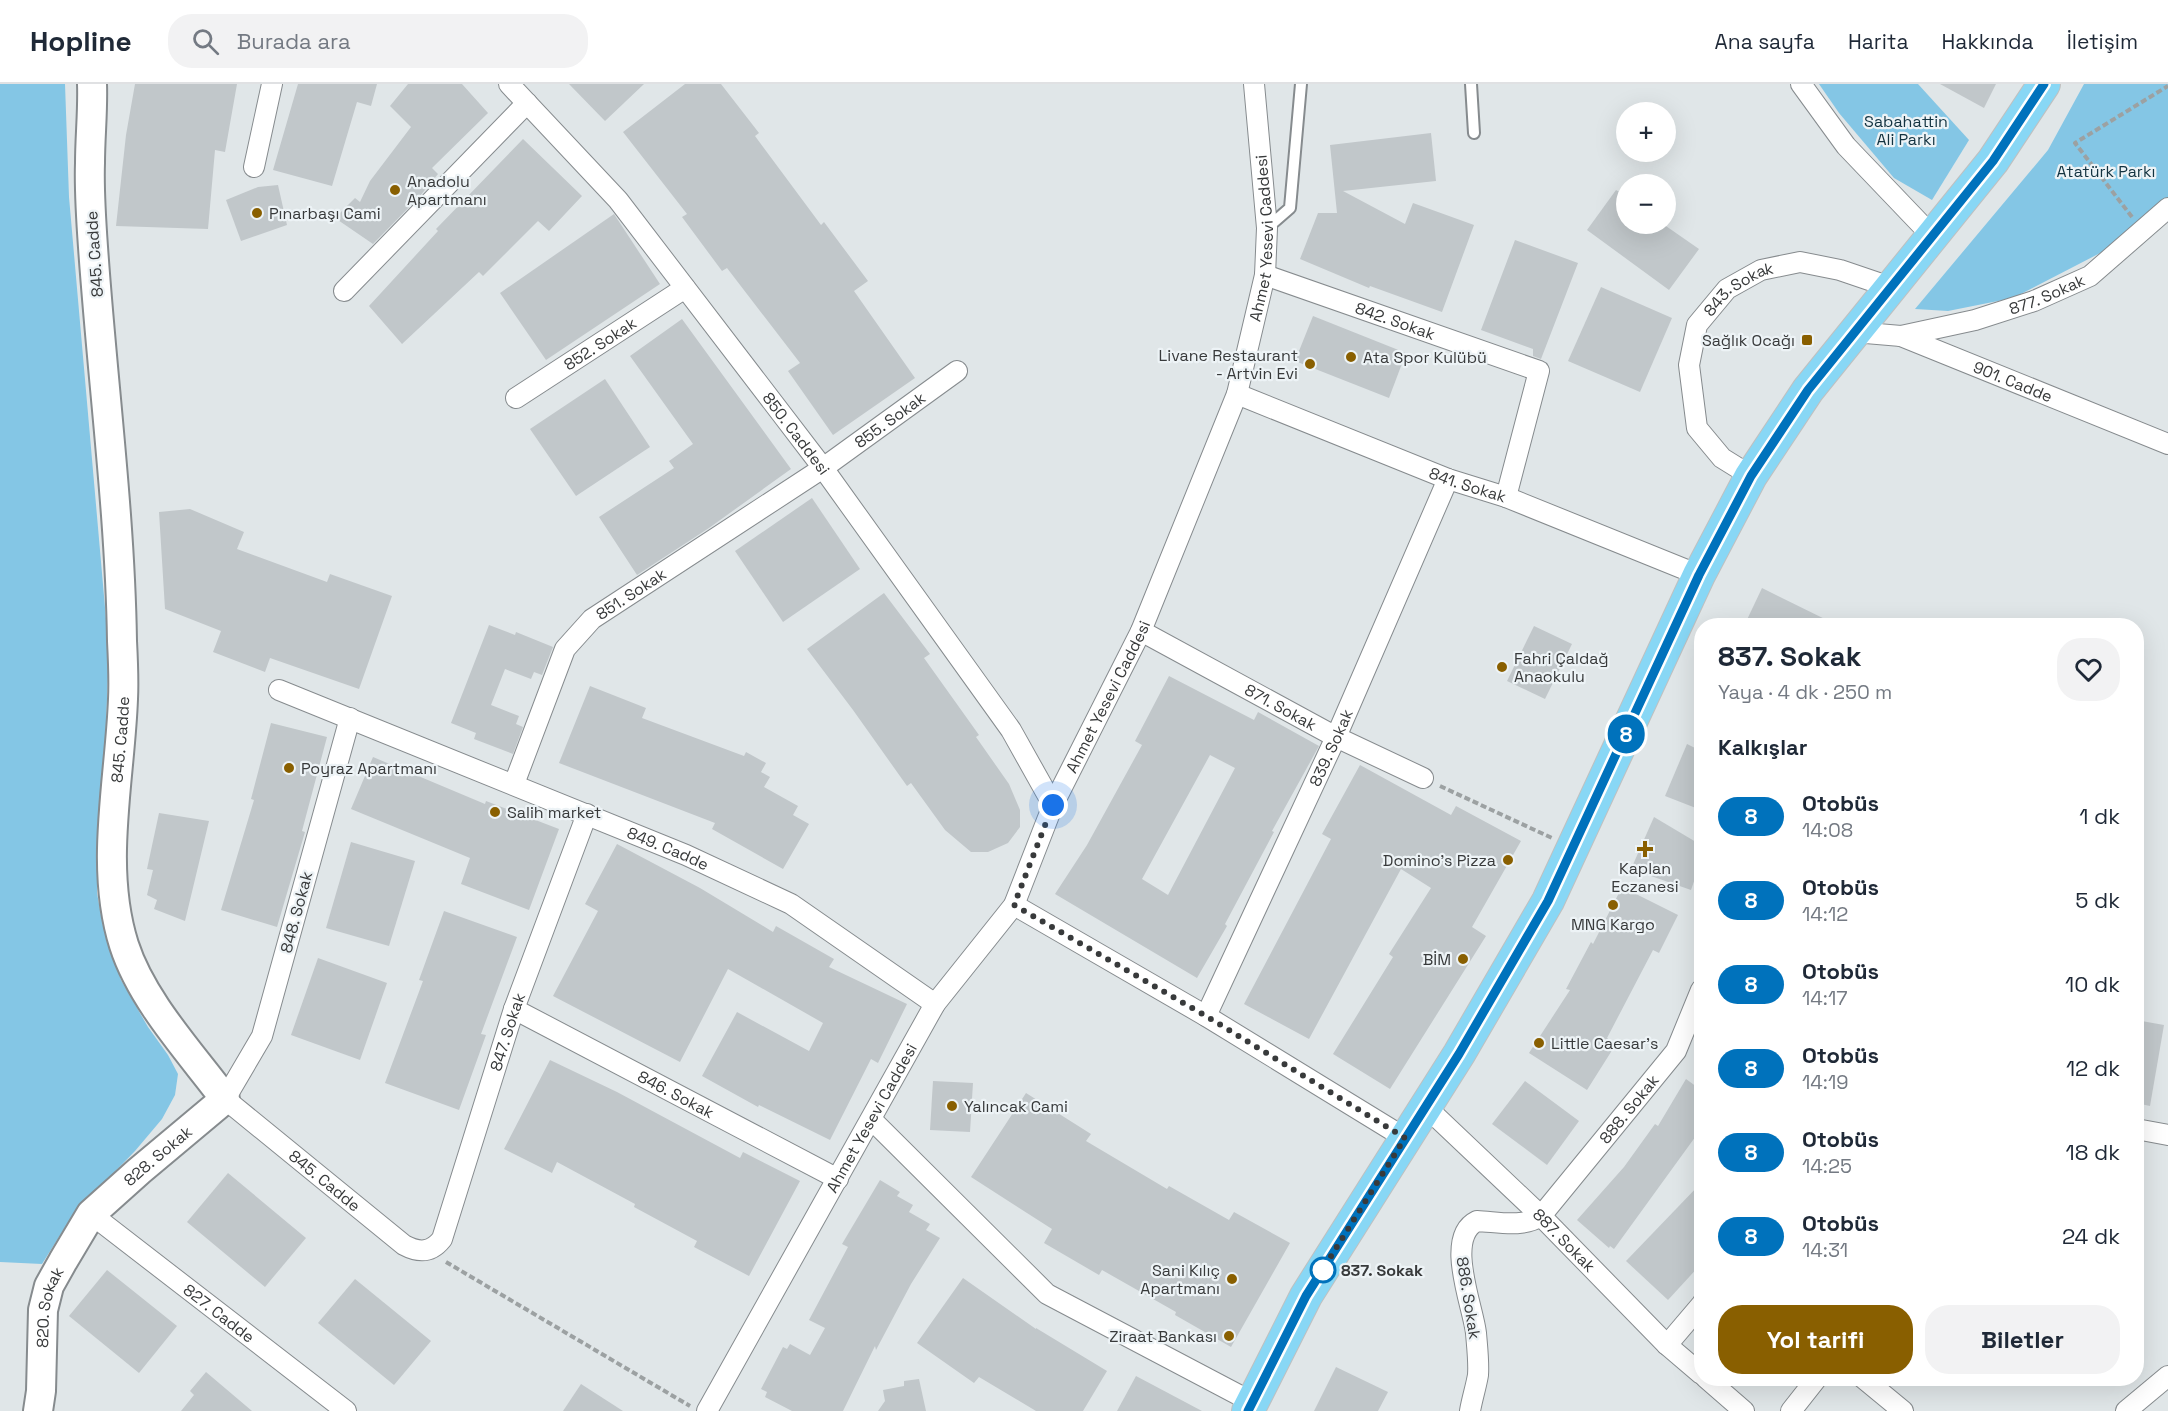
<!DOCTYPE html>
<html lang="tr">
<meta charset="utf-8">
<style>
body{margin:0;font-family:"Space Grotesk",sans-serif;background:#f2f2f3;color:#1f2937;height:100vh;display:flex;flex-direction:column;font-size:22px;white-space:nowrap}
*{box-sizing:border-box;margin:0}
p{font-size:20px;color:#747a83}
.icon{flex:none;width:33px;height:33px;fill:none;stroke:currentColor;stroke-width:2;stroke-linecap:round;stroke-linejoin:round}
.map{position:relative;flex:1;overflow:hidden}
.drawer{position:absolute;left:1694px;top:534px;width:450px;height:768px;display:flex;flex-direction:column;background:#fff;border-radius:24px;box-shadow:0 6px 24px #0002}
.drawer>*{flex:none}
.badge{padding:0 12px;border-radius:20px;font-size:21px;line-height:39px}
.buttons{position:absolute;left:1616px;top:18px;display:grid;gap:12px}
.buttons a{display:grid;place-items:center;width:60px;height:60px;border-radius:50%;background:#fff;box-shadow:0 6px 24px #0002;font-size:30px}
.you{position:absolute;width:30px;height:30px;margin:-15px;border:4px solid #fff;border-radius:50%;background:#1a73e8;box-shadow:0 0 0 9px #1a73e833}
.map>.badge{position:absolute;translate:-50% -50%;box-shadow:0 0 0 3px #fff}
h2{padding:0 24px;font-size:22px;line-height:54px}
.round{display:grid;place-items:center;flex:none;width:63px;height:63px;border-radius:24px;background:#f2f2f3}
.summary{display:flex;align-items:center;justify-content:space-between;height:102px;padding:0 24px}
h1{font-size:28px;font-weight:800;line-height:45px}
.button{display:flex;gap:12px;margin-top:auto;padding:12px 24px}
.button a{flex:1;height:69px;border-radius:24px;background:#895f00;color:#fff;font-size:24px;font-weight:800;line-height:69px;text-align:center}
.button a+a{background:#f2f2f3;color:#1f2937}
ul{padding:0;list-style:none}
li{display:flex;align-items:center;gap:18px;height:84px;padding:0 24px}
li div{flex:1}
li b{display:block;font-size:22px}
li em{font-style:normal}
li .badge{min-width:66px;font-weight:700;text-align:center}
header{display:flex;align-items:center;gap:36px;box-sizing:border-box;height:84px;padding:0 30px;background:#fff;border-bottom:2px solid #e0e1e3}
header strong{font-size:28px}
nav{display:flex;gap:33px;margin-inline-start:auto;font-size:21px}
.search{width:420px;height:54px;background:#f2f2f3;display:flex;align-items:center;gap:15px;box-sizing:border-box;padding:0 21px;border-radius:24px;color:#747a83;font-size:22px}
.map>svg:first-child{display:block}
</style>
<header>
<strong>Hopline</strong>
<div class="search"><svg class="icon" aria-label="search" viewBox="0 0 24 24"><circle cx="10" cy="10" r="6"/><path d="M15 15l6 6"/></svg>Burada ara</div>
<nav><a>Ana sayfa</a><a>Harita</a><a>Hakkında</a><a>İletişim</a></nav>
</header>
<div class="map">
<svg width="2168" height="1327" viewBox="0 0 2168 1327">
<rect width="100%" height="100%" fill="#e0e6e8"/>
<g fill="#84c6e5">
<polygon points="0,0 65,0 69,113 109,569 104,685 97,745 97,809 103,842 121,896 148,943 168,971 178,990 175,1011 162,1035 135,1067 99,1104 69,1137 42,1180 0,1178"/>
<polygon points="1819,0 1918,0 1969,56 1932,116 1894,94 1839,29"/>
<polygon points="2084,0 2168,0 2168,114 2106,166 2013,214 1948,227 1915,225 2048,66"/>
</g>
<g fill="#c1c7ca" fill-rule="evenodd">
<polygon points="135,0 237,0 225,68 215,66 208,145 116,142 126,51"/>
<polygon points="298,0 377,0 371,22 357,18 332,102 273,86"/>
<polygon points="408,0 462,0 488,29 432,84 438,90 420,112 373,160 335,134 355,114 360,118 370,97 411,43 390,22"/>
<polygon points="569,0 644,0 605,37"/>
<polygon points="685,0 721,0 759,49 755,52 821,141 824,138 868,197 854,207 915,294 833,351 788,287 800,279 727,184 722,187 682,133 687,130 623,48"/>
<polygon points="1940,0 1996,0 1984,24"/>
<polygon points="1431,49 1436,97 1343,107 1405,140 1413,119 1474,141 1442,228 1370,202 1369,204 1300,175 1318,129 1337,129 1330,61"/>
<polygon points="523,55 582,112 549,147 538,137 483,192 479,188 402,260 369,222 438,147 436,145"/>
<polygon points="278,101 287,141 241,157 226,116 258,103"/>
<polygon points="1616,106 1626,112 1626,140 1663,140 1699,165 1669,206 1587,146"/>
<polygon points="614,130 660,200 546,276 500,209"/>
<polygon points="1515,156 1578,179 1541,275 1533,272 1533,265 1481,246"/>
<polygon points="1601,203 1672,234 1640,308 1568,277"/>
<polygon points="1313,232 1406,269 1389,314 1295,277"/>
<polygon points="682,235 791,385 709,444 637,491 599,433 674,384 669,377 693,360 630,272"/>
<polygon points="605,295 650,363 576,412 530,345"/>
<polygon points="812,414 860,485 783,538 735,467"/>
<polygon points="190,425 244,448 237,465 327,498 330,490 392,512 359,605 270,574 265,588 213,568 221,547 165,525 159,428"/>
<polygon points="1762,504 1839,542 1744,542"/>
<polygon points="884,509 930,570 924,574 979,651 976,653 1009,700 1020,726 1020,743 1008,759 988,768 971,768 945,746 911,699 907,702 853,626 807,565"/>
<polygon points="489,541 515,551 516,548 553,563 542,591 534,588 531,595 505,585 491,621 519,632 516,640 523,643 513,670 474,655 476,649 451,639"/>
<polygon points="1534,542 1572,560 1545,615 1507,597"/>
<path d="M1169 592 1254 636 1258 628 1319 662 1272 747 1274 748 1225 840 1227 842 1197 894 1055 810 1087 761 1142 661 1135 657ZM1210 671 1235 684 1168 811 1142 795Z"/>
<polygon points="590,602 646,624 642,634 744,672 746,668 766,679 761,688 770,693 764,703 798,722 793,731 809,740 783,785 712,745 715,739 559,679"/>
<polygon points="271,639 327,653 302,747 305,748 277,843 221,826 254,716 251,715"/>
<polygon points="1687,660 1701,667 1701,726 1665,712"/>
<polygon points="373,673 485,720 486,717 559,745 529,826 461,800 470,774 351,725"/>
<polygon points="1360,681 1451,731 1456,722 1521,757 1472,843 1486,852 1390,1005 1333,970 1393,873 1389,870 1431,804 1401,785 1309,955 1244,920 1331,755 1322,750"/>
<polygon points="159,729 209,737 185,837 154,825 157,816 147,811 153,786 147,785"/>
<polygon points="1654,733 1701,761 1701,777 1691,806 1631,785"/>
<polygon points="351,758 415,777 389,862 326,844"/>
<polygon points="617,760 700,804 773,848 776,842 834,875 829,883 907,920 878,979 871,975 830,1056 759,1021 758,1023 702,992 737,928 809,967 823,939 728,885 680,978 553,912 598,827 585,820"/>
<polygon points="1622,803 1678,831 1659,869 1653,866 1607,954 1616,960 1587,1006 1529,969 1570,906 1566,905 1591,858 1593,860"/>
<polygon points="444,827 517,853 481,950 486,951 459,1026 385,999 423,897 419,896"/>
<polygon points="318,874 387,899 360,976 291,951"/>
<polygon points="2136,936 2164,941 2150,1022 2136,1019"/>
<polygon points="550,976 617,1008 740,1074 743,1068 800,1097 749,1192 694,1163 697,1157 634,1123 635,1120 557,1078 552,1089 504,1065"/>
<polygon points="1686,995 1701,1006 1701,1045 1614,1165 1610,1162 1609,1164 1577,1136 1624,1083 1655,1040 1658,1042"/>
<polygon points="933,997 973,999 970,1048 930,1046"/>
<polygon points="1525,997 1579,1037 1547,1081 1492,1040"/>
<polygon points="1026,1009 1091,1050 1086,1057 1167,1105 1169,1102 1229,1136 1234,1128 1290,1159 1231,1263 1175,1231 1176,1228 1102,1186 1099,1191 1044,1159 1052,1145 971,1093"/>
<polygon points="228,1089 306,1154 265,1203 187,1138"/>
<polygon points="880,1096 900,1108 897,1112 913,1121 909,1128 930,1140 926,1146 940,1154 911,1200 876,1266 875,1262 843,1327 792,1327 765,1313 767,1308 761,1305 783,1263 787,1265 790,1260 810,1271 825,1244 809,1236 848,1163 842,1160"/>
<polygon points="1701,1099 1701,1180 1668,1216 1626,1177"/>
<polygon points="107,1186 177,1242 139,1289 69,1232"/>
<polygon points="963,1194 1036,1245 1036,1244 1107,1287 1083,1327 1036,1327 979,1293 974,1299 917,1259"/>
<polygon points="355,1195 431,1257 394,1301 318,1239"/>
<polygon points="1336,1283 1388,1308 1378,1327 1314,1327"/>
<polygon points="206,1288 252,1327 181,1327 194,1311 190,1307"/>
<polygon points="1136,1292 1202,1327 1117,1327"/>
<polygon points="919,1295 926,1327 878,1327 885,1317 883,1306 904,1302 904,1297"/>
<polygon points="581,1300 623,1327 563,1327"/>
</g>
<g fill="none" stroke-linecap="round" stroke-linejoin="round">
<g stroke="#868b8e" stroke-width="14">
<g id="lane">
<polyline points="1471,0 1474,49"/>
<polyline points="1267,144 1290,124 1301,0"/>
</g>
</g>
<g stroke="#868b8e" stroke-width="22">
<g id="street">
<path id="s1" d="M509 0 618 116 823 384 1011 646 1053 721"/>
<polyline points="1801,0 1846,62 1933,153"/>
<polyline points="254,83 272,0"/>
<path id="s2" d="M1265 191 1539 287 1506 413"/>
<polyline points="344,207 527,19"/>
<path id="s3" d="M1854 248 1901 252 2168 360"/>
<path id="s4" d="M1901 252 1975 236 2034 217 2090 192 2168 124"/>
<path id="s5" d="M1237 310 1448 395 1506 413 1699 491"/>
<path id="s6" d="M516 314 685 204"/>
<path id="s7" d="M1751 392 1722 374 1697 344 1689 281 1697 241 1727 205 1761 186 1800 178 1840 186 1890 203"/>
<path id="s8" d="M1141 547 1336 653 1423 694"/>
<path id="s9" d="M279 606 686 771 791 820 935 920"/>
<path id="s10" d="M350 634 262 952 225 1015 404 1161C419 1169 431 1169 442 1155L514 925 587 730"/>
<path id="s11" d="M514 700 565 565 592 535 823 384 957 287"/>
<polyline points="1014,821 1206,932 1405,1054"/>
<path id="s12" d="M514 925 838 1095"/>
<path id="s13" d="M1206 932 1336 653 1448 395"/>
<path id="s14" d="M1426 1023 1541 1132 1667 1261 1701 1290"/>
<polyline points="872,1036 1047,1210 1252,1318"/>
<polyline points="2136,1045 2168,1051"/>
<path id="s15" d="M91 1130 346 1327"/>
<polyline points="1667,1261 1701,1221"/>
<polyline points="1706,1294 1744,1327"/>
<polyline points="1863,1294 1903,1327"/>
<path id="s16" d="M707 1327 935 920 1014 821 1053 721 1141 547 1237 310 1265 191 1267 144 1254 0"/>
<path id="s17" d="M1470 1327C1472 1315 1476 1303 1478 1291 1479 1278 1477 1262 1476 1249 1473 1222 1444 1153 1477 1137 1499 1138 1522 1144 1541 1132L1676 967 1701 906"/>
<polyline points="1791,1327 1817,1294"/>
<polyline points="2126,1327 2168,1292"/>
</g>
</g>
<g stroke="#868b8e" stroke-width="32">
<g id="secondary">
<path id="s18" d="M38 1327 41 1307 43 1226 49 1202 63 1177 91 1130 139 1087 225 1015C190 968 142 917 124 861 99 782 120 696 123 615 124 596 123 576 122 557 120 426 102 294 93 163 91 135 89 107 90 79 90 53 93 26 92 0"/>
</g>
</g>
<g stroke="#bfc0c0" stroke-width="34">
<polyline id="primary" points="1248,1327 1306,1212 1459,970 1548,817 1699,491 1751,392 1808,306 1993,77 2044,0"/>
</g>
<g stroke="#9ca1a2" stroke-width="4" stroke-dasharray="6 3" stroke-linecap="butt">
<polyline points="2132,133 2075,59 2168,2"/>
<polyline points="1440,702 1552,754"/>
<polyline points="446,1178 690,1322"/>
</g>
<use href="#lane" stroke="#fff" stroke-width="10"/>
<use href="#street" stroke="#fff" stroke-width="20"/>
<use href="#secondary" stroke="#fff" stroke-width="28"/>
<use href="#primary" stroke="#88d7f5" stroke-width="32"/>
</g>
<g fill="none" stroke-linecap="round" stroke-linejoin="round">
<g stroke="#fff" stroke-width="14">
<polyline id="line" points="1248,1327 1306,1212 1459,970 1548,817 1699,491 1751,392 1808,306 1993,77 2044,0"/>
</g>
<use href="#line" stroke="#0072bc" stroke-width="9"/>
<polyline stroke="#383a3b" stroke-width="6" stroke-dasharray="0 10.8" points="1053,721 1014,821 1206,932 1405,1054 1318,1193 1323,1186"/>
</g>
<g fill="#895f00" stroke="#edf3f6" stroke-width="2">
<circle cx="395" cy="106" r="6"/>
<circle cx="257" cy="129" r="6"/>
<rect x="1801" y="250" width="12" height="12" rx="3"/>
<circle cx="1351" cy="273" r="6"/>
<circle cx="1310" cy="280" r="6"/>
<circle cx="1502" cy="583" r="6"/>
<circle cx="289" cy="684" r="6"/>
<circle cx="495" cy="728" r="6"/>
<path d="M1642 756h6v6h6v6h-6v6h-6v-6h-6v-6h6z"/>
<circle cx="1508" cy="776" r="6"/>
<circle cx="1613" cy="821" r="6"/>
<circle cx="1463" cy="875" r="6"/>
<circle cx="1539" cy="959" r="6"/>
<circle cx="952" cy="1022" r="6"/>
<circle cx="1232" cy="1195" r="6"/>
<circle cx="1229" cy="1252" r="6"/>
</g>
<circle fill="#fff" stroke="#0072bc" stroke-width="3" cx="1323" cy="1186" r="12"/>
<g text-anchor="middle" stroke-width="4.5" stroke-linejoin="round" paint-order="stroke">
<g font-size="16" fill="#133341" stroke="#edf3f6">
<text x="1906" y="43">Sabahattin<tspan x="1906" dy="18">Ali Parkı</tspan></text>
<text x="2106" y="93">Atatürk Parkı</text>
</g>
<g font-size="16" fill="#383a3b" stroke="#edf3f6" text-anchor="start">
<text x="407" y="103">Anadolu<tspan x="407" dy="18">Apartmanı</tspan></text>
<text x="269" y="135">Pınarbaşı Cami</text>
<text x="1795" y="262" text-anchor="end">Sağlık Ocağı</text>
<text x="1298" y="277" text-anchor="end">Livane Restaurant<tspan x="1298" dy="18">- Artvin Evi</tspan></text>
<text x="1363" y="279">Ata Spor Kulübü</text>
<text x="1514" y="580">Fahri Çaldağ<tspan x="1514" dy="18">Anaokulu</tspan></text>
<text x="301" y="690">Poyraz Apartmanı</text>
<text x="507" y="734">Salih market</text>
<text x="1496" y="782" text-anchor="end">Domino's Pizza</text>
<text x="1645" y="790" text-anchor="middle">Kaplan<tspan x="1645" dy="18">Eczanesi</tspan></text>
<text x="1613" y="846" text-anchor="middle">MNG Kargo</text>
<text x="1451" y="881" text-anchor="end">BİM</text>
<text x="1551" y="965">Little Caesar's</text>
<text x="964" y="1028">Yalıncak Cami</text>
<text x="1220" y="1192" text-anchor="end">Sani Kılıç<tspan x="1220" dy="18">Apartmanı</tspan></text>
<text x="1217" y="1258" text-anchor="end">Ziraat Bankası</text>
</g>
<g font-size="16" fill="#383a3b" stroke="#edf3f6">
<text dy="6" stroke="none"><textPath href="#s16" startOffset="1310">Ahmet Yesevi Caddesi</textPath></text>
<text transform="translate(94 170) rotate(-94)" y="6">845. Cadde</text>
<text dy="6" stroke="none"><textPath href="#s7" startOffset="234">843. Sokak</textPath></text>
<text dy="6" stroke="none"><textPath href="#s4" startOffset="152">877. Sokak</textPath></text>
<text dy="6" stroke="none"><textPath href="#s2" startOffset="138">842. Sokak</textPath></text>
<text dy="6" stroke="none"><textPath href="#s6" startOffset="100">852. Sokak</textPath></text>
<text dy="6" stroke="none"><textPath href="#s3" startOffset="168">901. Cadde</textPath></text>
<text dy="6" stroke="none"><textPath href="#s11" startOffset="543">855. Sokak</textPath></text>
<text dy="6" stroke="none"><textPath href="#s1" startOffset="453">850. Caddesi</textPath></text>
<text dy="6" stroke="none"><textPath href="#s5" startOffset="248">841. Sokak</textPath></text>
<text dy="6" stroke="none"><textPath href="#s11" startOffset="231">851. Sokak</textPath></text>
<text dy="6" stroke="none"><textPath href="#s16" startOffset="822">Ahmet Yesevi Caddesi</textPath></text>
<text dy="6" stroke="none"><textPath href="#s8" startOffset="159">871. Sokak</textPath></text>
<text dy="6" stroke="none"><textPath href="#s18" startOffset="778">845. Cadde</textPath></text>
<text dy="6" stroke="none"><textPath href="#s13" startOffset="296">839. Sokak</textPath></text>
<text dy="6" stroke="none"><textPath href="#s9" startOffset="420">849. Cadde</textPath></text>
<text transform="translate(296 828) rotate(-75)" y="6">848. Sokak</text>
<text dy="6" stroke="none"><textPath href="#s10" startOffset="894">847. Sokak</textPath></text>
<text dy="6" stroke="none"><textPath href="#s12" startOffset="183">846. Sokak</textPath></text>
<text dy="6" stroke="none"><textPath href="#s17" startOffset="402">888. Sokak</textPath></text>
<text dy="6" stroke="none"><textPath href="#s16" startOffset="336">Ahmet Yesevi Caddesi</textPath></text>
<text dy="6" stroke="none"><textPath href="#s18" startOffset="298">828. Sokak</textPath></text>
<text dy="6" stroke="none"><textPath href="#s10" startOffset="532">845. Cadde</textPath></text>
<text dy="6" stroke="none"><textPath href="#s14" startOffset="192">887. Sokak</textPath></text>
<text transform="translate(1469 1214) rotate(81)" y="6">886. Sokak</text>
<text dy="6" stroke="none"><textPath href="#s18" startOffset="105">820. Sokak</textPath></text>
<text dy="6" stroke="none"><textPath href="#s15" startOffset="162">827. Cadde</textPath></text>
</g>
<g font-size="16" font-weight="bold" fill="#383a3b" stroke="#edf3f6" text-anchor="start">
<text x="1341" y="1192">837. Sokak</text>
</g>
</g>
</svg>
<div class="buttons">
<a>+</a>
<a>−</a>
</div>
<div class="you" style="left:1053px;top:721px"></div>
<b class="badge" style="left:1626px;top:650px;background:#0072bc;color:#fff">8</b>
<section class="drawer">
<div class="summary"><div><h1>837. Sokak</h1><p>Yaya · 4 dk · 250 m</p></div><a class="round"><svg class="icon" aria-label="heart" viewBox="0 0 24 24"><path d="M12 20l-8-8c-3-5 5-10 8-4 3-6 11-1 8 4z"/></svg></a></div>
<h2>Kalkışlar</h2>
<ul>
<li><span class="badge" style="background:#0072bc;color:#fff">8</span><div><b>Otobüs</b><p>14:08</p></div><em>1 dk</em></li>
<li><span class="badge" style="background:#0072bc;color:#fff">8</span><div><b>Otobüs</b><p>14:12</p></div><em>5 dk</em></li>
<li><span class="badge" style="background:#0072bc;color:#fff">8</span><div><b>Otobüs</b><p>14:17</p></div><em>10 dk</em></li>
<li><span class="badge" style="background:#0072bc;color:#fff">8</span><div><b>Otobüs</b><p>14:19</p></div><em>12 dk</em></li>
<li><span class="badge" style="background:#0072bc;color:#fff">8</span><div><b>Otobüs</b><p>14:25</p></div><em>18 dk</em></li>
<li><span class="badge" style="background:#0072bc;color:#fff">8</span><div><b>Otobüs</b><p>14:31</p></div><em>24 dk</em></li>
</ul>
<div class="button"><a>Yol tarifi</a><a>Biletler</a></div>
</section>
</div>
